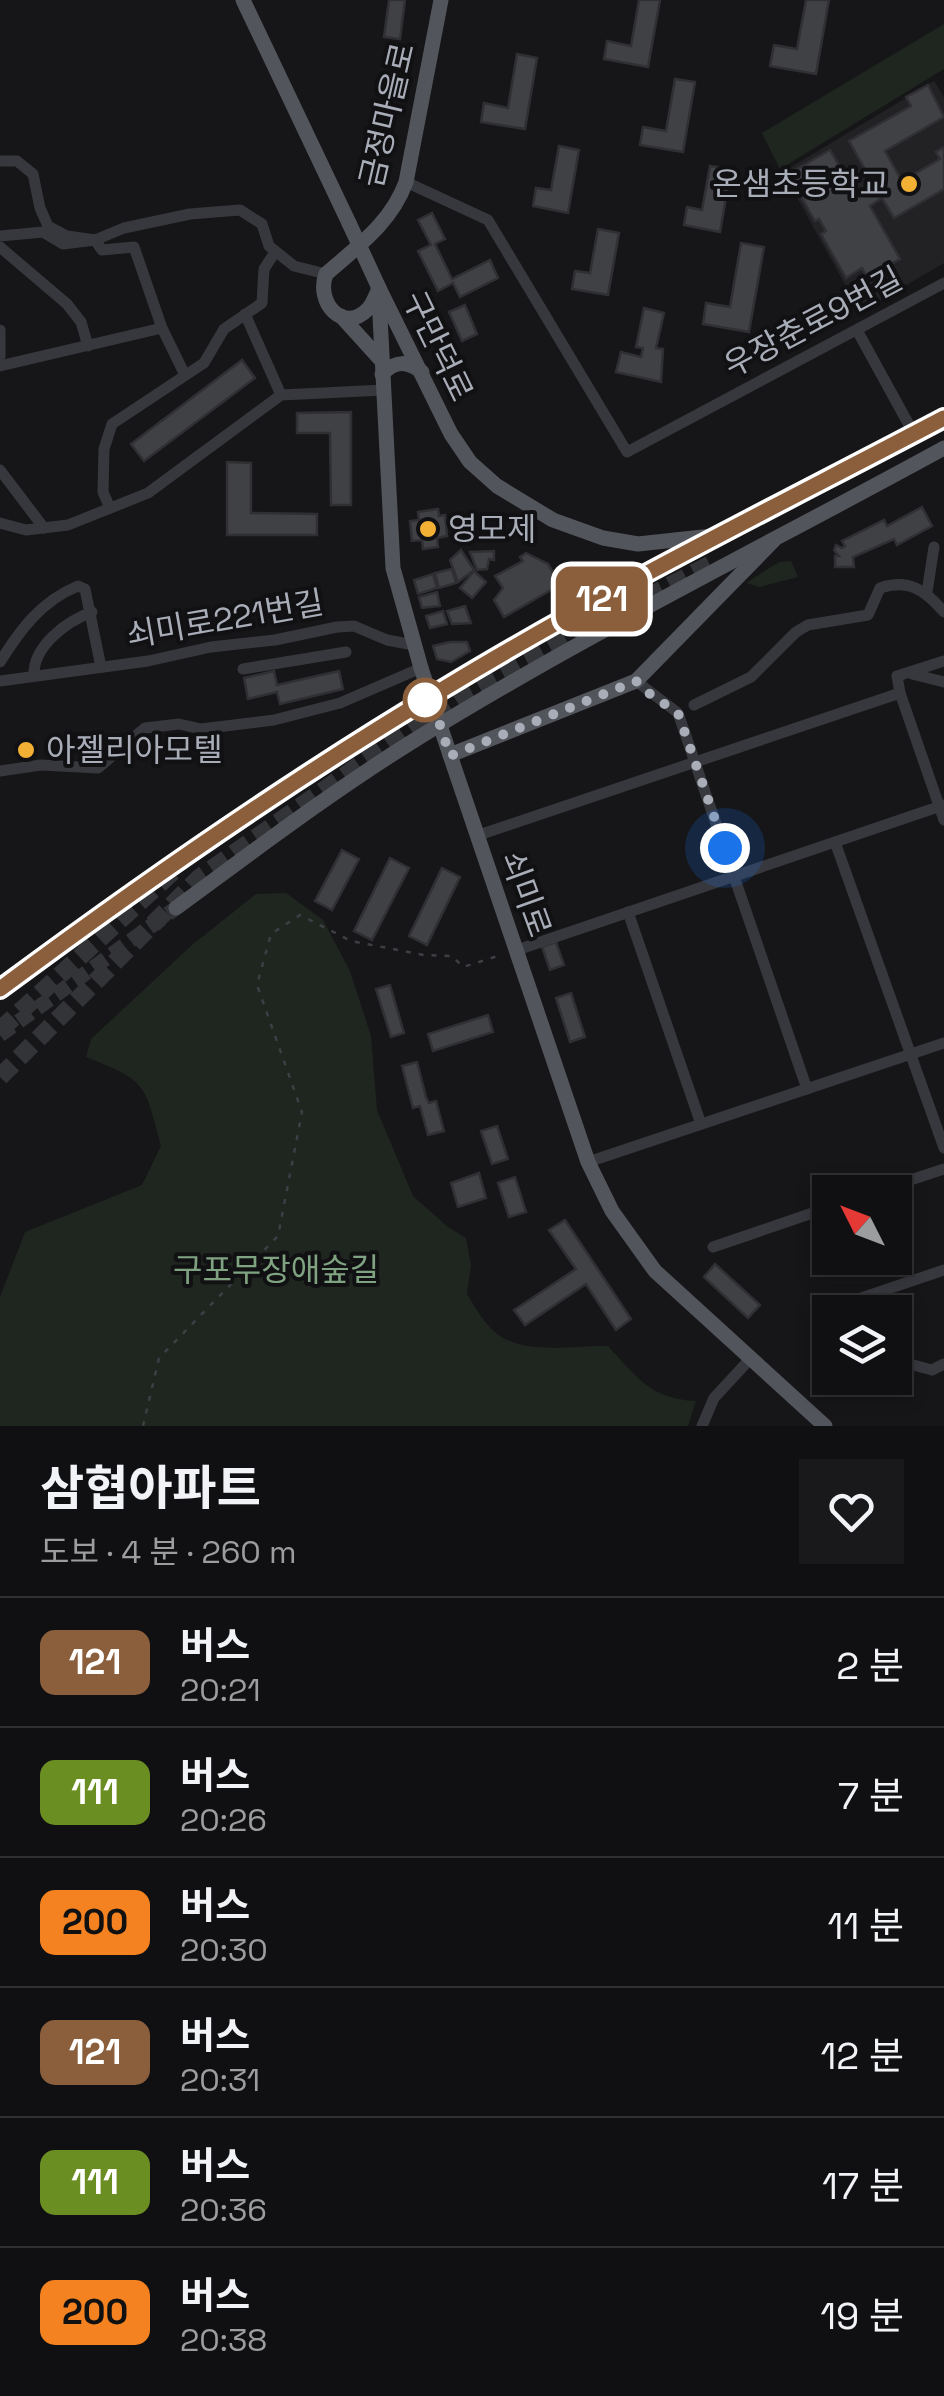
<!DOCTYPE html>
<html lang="ko">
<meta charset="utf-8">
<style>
body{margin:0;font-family:"Space Grotesk","Noto Sans KR",sans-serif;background:#19191b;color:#f1f3f6;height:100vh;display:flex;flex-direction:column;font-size:38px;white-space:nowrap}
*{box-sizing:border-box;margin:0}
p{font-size:32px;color:#9c9d9f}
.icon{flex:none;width:55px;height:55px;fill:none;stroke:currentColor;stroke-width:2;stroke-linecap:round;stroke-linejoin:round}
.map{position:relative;height:1426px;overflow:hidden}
.panel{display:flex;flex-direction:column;background:#101012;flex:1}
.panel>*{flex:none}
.badge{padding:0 20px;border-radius:15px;font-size:35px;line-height:65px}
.needle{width:65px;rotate:312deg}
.buttons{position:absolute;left:812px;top:1175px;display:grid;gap:20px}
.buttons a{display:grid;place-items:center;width:100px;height:100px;border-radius:0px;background:#101012;box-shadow:0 5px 15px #0003,0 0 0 2px #303032;font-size:50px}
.you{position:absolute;width:50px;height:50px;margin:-25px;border:8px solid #fff;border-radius:50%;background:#1a73e8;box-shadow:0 0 0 15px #1a73e833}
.map>.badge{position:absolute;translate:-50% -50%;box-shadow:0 0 0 5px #fff}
.round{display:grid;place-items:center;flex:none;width:105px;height:105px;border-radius:0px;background:#19191b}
.overview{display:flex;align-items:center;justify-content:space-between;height:170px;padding:0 40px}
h1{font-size:48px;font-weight:700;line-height:75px}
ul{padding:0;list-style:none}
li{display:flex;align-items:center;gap:30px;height:130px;padding:0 40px;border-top:2px solid #303032}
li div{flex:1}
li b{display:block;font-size:38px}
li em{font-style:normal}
li .badge{min-width:110px;font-weight:700;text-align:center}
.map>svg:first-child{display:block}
</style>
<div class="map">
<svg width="944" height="1426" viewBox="0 0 944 1426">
<rect width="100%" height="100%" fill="#161618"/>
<polygon fill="#222225" points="934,81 944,97 944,263 860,312 783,172"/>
<g fill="#1e261f">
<polygon points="944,24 944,69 780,169 762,133"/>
<polygon points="791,561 798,577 759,587 746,583 779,562"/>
<path d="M286 893 323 920 350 971 371 1036 377 1110 413 1196 448 1227 466 1238 471 1265 467 1294C475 1307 484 1323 496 1333 524 1356 574 1345 608 1346 637 1377 650 1399 696 1401L688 1426H0V1297L25 1232 142 1185 161 1146C145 1084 147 1081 86 1057L91 1039 192 945 256 894Z"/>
</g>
<g fill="#404145" stroke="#303034" stroke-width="2.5">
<polygon points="389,0 405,0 400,39 384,37"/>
<polygon points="639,0 660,0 648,67 604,59 607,41 631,46"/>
<polygon points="806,0 829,0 816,74 770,66 774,45 797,49"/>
<polygon points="517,54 537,58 525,129 481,122 484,103 508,108"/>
<polygon points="675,79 695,82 683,152 640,145 643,127 666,131"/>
<polygon points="928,85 944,117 885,151 902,181 940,159 936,152 944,147 944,189 894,218 882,198 870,206 900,259 867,278 862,268 846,278 821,234 826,231 819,219 815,221 788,174 830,150 858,197 875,187 849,141 911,106 906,97"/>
<polygon points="559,146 579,150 568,213 533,206 536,188 551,190"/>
<polygon points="710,166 731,169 720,232 684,225 687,207 702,210"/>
<polygon points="432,213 445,239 435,244 452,279 490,260 498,278 460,297 453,283 438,291 418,251 431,245 418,220"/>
<polygon points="598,229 619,233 608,295 572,289 575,271 590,273"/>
<polygon points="741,243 764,247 749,332 703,324 706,303 730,307"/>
<polygon points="465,305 477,334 462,341 449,312"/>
<polygon points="644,308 664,313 656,348 663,349 661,382 616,372 621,352 641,357 643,348 636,347"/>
<polygon points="242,360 255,378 144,461 131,444"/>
<polygon points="351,412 351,505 331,505 330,433 297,433 297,413"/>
<polygon points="227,462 251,463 251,513 317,514 317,535 227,535"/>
<polygon points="922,507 932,526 897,545 894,539 853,557 854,567 835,567 835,556 839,556 834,550 836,545 842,548 845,546 842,541 884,520 887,526"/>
<polygon points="438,509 439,516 445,515 447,536 437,538 438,547 423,549 422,540 412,541 410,521 419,520 418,512"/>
<polygon points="461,550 474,570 458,582 450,560"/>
<polygon points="494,551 494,560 489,559 487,569 477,570 470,552"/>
<polygon points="526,553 548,564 558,581 556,587 504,617 494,600 503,588 495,576 523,561 520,557"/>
<polygon points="452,569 456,583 439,588 435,573"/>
<polygon points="474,571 486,582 472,598 460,588"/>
<polygon points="433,574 437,588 418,594 414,580"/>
<polygon points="437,592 440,606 422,608 419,597"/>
<polygon points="465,606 471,623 452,624 447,611"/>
<polygon points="443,611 447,624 430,628 426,616"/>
<polygon points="450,642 467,642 470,651 451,662 437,659 433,646"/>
<polygon points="274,671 277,685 339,671 343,689 280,704 277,692 248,699 244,678"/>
<polygon points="342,850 359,859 332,910 315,901"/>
<polygon points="390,858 409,868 372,940 354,931"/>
<polygon points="442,868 460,877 427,945 409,936"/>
<polygon points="556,942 564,965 550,970 542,947"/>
<polygon points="390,985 404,1033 391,1037 376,989"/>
<polygon points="571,993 585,1037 570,1042 556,998"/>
<polygon points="488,1015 493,1032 433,1051 428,1034"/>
<polygon points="417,1062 426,1097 429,1103 436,1101 444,1131 428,1135 420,1106 413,1108 402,1066"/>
<polygon points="497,1126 508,1159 492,1164 481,1131"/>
<polygon points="479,1173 486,1198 458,1207 451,1183"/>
<polygon points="515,1177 526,1212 509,1217 498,1183"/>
<polygon points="565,1220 631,1319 616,1330 586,1284 525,1325 514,1310 576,1269 549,1230"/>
<polygon points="715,1264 760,1305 748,1318 704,1277"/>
</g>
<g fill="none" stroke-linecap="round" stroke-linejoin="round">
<g stroke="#333438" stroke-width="15" stroke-dasharray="15 8" stroke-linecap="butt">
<polyline points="0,989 155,877"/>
<polyline points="0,1035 176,908"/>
</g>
<g stroke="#333438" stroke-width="18" stroke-dasharray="18 9" stroke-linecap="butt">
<polyline points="0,1030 179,866"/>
<polyline points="0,1077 199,878 456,697 717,561"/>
</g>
<polyline stroke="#3d3f44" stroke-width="2.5" stroke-dasharray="5 8" stroke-linecap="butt" points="143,1426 159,1358 278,1236 302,1112 257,985 271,934 300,915 351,941 424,955 452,956 463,967 501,955"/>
<g stroke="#37383d" stroke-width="11">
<polyline points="0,161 17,161 33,174 40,208 48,226 67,236 95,240 124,228 190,214 240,210 262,224 269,246 294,266 326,274"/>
<polyline points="406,182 488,220 627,452 944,283"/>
<polyline points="0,236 43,232 63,244 95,240 102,250 134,247 162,328 185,375"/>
<polyline points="0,247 67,304 81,322 88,346"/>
<polyline points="245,314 281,395"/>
<polyline points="0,330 0,356"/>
<polyline points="858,332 914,434"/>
<polyline points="0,366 162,328"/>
<polyline points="0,470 44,528"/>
<polyline points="110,508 103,492 104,449 112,424 204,363 224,329 262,303 264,269 275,252"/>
<polyline points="0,523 26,530 68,525 148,493 281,395 384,390"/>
<polyline points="927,592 934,547"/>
<polyline points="944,661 897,676 900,693 944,820"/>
<path d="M0 662C20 630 41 601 78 586L85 589 101 667"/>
<polyline points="243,669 346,652"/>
<polyline points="912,674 944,682"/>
<path d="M34 675C33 646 67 621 92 612"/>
<polyline points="0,681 148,661 211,647 275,640 337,627 354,626 387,640 414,645"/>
<polyline points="636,681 678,713 807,1089"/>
<path d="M694 705 751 677 796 632 808 625 868 615 880 588C909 578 926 591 944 612"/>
<polyline points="0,771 41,765 98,768 145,728 179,724 201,729 274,720 340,703 421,668"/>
<polyline points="476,836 900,693"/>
<polyline points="835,842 944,1148"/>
<polyline points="628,912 701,1124"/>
<polyline points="517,950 944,805"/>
<polyline points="588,1162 944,1043"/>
<polyline points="874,1192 944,1169"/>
<polyline points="713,1247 830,1207"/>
<polyline points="830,1330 817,1313 944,1270"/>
<polyline points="895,1360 932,1370 944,1364"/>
<polyline points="702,1426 714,1398 751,1358"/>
</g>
<g stroke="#53555c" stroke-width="15">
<polyline points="243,0 349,223"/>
<polyline points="379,288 451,434 470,462 497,486 553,520 603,538 638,544 712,536"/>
<path d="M379 288C376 295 373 304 368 309 344 334 315 303 326 274 358 246 391 223 406 182L441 0"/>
<polyline points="379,297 393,568 421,668"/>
<polyline points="341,316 380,359"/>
<path d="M382 374C396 360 407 361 422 372"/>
<polyline points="774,540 636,681 450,755 588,1162 612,1211 655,1271 825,1426"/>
<path d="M155 877C250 809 348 744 448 685 610 590 778 506 944 418"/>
<path d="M176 908C255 850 334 790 418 738 588 633 769 544 944 448"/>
</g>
<g stroke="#53555c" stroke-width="15">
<polyline points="349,223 379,288"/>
<polyline points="421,668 450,755"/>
</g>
</g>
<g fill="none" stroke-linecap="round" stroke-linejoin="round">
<g stroke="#fff" stroke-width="22">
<path id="line" d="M0 989C144 882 291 780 445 688 606 590 777 506 944 418"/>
</g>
<use href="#line" stroke="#8b5e3c" stroke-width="15"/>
<polyline stroke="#a8adb8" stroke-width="10" stroke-dasharray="0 18" points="425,700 431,697 450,756 636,681 651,695 678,713 725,848"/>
</g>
<g fill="#f2b134" stroke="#111113" stroke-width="4">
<circle cx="909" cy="184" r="10"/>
<circle cx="428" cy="529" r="10"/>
<circle cx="26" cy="750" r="10"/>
</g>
<circle fill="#fff" stroke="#8b5e3c" stroke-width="5" cx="425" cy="700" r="20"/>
<g text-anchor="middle" stroke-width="8" stroke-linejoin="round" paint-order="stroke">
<g font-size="32" fill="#a8adb8" stroke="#111113">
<text transform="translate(387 115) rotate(-77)" y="11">금정마을로</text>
<text transform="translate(813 322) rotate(-28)" y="11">우장춘로9번길</text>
<text transform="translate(438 346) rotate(64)" y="11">구만덕로</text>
<text transform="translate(225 619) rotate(-10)" y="11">쇠미로221번길</text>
<text transform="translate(526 894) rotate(70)" y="11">쇠미로</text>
</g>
<g font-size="32" fill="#a8adb8" stroke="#111113" text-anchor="start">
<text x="889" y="195" text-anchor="end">온샘초등학교</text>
<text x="448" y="540">영모제</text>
<text x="46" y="761">아젤리아모텔</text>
</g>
<g font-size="32" fill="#7fa381" stroke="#111113">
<text x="276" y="1281">구포무장애숲길</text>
</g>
</g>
</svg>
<div class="buttons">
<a><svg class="needle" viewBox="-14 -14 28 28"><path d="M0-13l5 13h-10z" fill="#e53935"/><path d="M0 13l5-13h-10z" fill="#9c9d9f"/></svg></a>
<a><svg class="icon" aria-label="layers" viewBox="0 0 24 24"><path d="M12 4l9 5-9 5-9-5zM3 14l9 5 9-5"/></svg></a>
</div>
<div class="you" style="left:725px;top:848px"></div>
<b class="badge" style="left:602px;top:599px;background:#8b5e3c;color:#fff">121</b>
</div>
<section class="panel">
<div class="overview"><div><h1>삼협아파트</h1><p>도보 · 4 분 · 260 m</p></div><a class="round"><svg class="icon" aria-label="heart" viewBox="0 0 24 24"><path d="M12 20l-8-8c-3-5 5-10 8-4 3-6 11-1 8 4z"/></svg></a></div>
<ul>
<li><span class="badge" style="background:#8b5e3c;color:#fff">121</span><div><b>버스</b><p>20:21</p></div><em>2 분</em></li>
<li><span class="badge" style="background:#6b8e23;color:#fff">111</span><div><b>버스</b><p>20:26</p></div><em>7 분</em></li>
<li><span class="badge" style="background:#f58220;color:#111">200</span><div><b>버스</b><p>20:30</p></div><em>11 분</em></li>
<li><span class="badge" style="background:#8b5e3c;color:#fff">121</span><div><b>버스</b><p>20:31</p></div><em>12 분</em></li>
<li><span class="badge" style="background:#6b8e23;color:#fff">111</span><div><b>버스</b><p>20:36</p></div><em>17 분</em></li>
<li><span class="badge" style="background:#f58220;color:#111">200</span><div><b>버스</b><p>20:38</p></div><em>19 분</em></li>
</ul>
</section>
